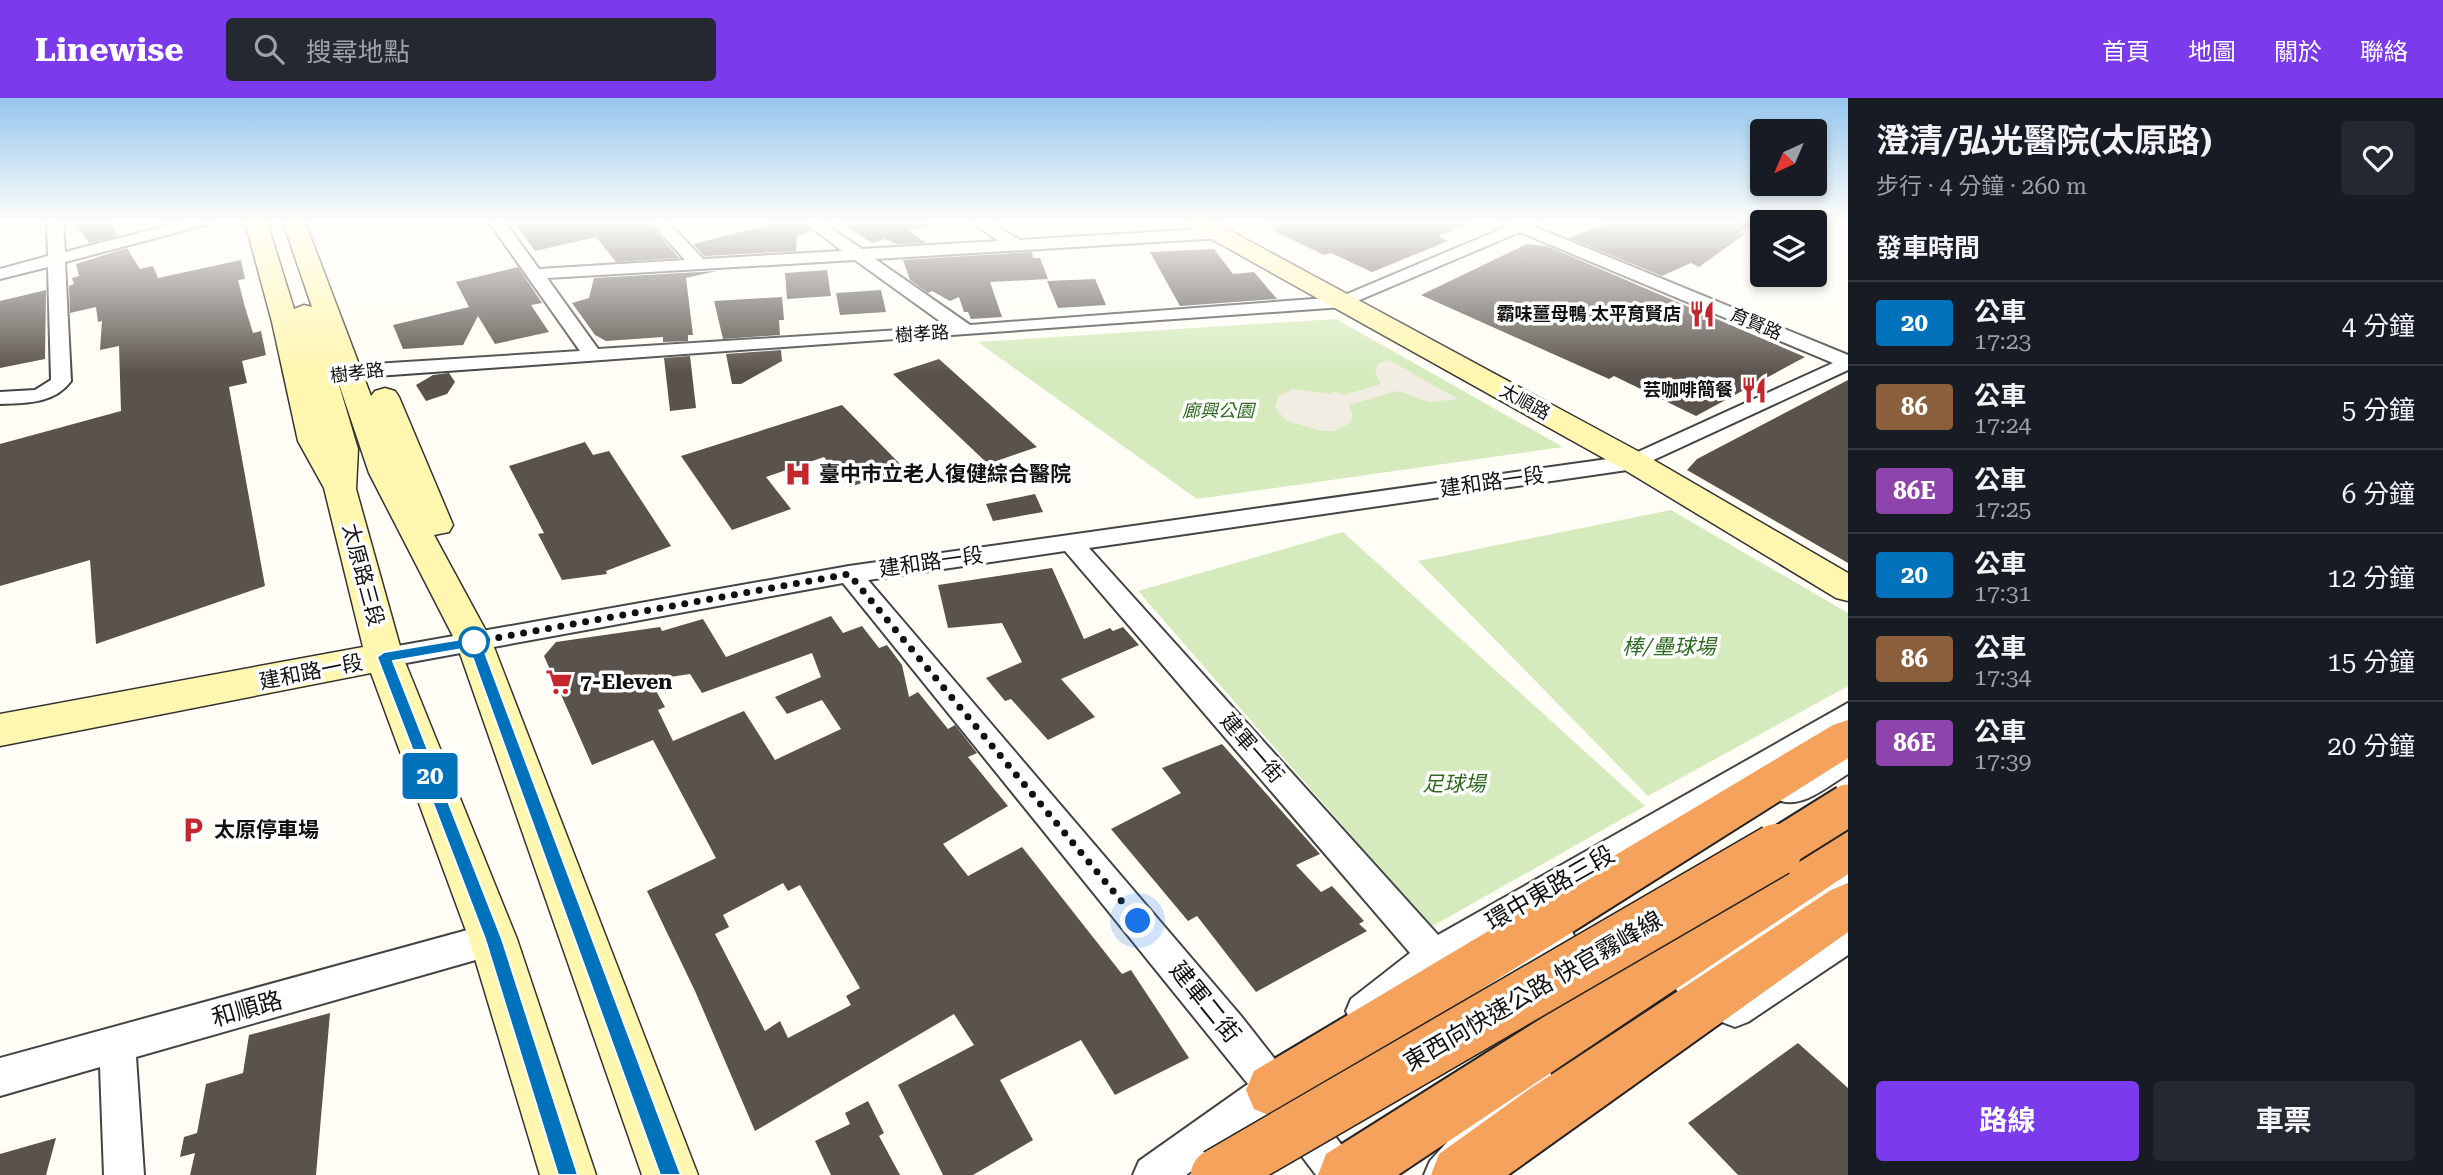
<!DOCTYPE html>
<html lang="zh-TW">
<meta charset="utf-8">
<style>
body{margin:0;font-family:"Roboto Serif","Noto Sans TC",serif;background:#242831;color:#f1f3f6;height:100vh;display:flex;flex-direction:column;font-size:26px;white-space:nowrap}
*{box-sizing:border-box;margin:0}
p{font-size:23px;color:#9ea1a6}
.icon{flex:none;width:38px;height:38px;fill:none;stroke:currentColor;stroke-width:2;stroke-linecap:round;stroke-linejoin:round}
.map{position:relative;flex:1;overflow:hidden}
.details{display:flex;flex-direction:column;background:#171b24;width:595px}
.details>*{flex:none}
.badge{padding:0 14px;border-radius:5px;font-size:24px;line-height:46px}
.needle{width:46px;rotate:224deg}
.tools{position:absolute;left:1750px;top:21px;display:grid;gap:14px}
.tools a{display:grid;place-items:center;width:77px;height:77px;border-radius:7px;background:#171b24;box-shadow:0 4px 10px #0003;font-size:35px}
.you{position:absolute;width:35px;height:35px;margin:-18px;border:5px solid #fff;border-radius:50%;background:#1a73e8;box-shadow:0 0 0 10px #1a73e833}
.map>.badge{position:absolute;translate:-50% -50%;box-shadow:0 0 0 4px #fff}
h2{padding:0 28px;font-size:26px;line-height:63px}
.round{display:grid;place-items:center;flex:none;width:74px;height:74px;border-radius:7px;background:#242831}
.head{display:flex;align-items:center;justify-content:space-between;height:119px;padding:0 28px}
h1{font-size:33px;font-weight:700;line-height:52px}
.button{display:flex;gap:14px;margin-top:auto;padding:14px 28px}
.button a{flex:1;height:80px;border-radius:7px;background:#7c3aed;color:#fff;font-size:28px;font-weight:700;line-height:80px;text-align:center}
.button a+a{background:#242831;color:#f1f3f6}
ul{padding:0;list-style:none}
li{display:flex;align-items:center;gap:21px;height:84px;padding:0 28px;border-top:2px solid #363941}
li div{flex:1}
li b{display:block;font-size:26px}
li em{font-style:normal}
li .badge{min-width:77px;font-weight:700;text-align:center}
header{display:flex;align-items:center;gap:42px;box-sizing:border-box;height:98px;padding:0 35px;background:#7c3aed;color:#fff}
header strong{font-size:33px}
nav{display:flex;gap:38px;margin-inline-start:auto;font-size:24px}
.search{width:490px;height:63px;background:#242831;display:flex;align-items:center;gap:18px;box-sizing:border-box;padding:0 24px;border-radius:7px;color:#9ea1a6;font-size:26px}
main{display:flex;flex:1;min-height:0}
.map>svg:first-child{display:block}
</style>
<header>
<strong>Linewise</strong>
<div class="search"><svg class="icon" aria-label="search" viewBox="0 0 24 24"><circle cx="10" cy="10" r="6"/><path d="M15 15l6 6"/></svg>搜尋地點</div>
<nav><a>首頁</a><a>地圖</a><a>關於</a><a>聯絡</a></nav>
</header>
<main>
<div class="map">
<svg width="1848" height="1077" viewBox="0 0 1848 1077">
<rect width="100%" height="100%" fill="#fffdf5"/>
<g fill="#d5ebbd">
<polygon points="1336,221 1563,349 1197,401 978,244"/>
<polygon points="1671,412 1848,515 1848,588 1648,698 1418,463"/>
<polygon points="1343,434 1645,708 1431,829 1138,493"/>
</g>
<polygon fill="#f1ede2" points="1389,262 1458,301 1429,304 1398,293 1349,307 1353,319 1350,325 1334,333 1322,333 1287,323 1275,310 1278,298 1294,291 1330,296 1334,293 1343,297 1381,286 1375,274 1378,266"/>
<g fill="#5a524d" fill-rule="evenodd">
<polygon points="74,124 109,124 118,138 89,145"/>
<polygon points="514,124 648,124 679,160 616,164 596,139 535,153"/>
<polygon points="781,124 802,124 811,133 797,138 796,153 704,158 693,146"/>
<polygon points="840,124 926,124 926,128 909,133 926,145 896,146 885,141 872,145"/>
<polygon points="1265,124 1471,124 1472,126 1438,138 1448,143 1372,174 1331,155 1324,157 1272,132 1278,130"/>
<polygon points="1610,124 1761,124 1739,134 1745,136 1699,169 1691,165 1662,178 1569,140"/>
<polygon points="1527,146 1547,148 1805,259 1696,318 1614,278 1609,281 1421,197"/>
<polygon points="127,150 140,171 153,168 158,180 241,162 245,181 238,182 245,209 253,235 261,233 266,257 242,263 247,285 229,289 265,488 96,546 90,462 0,488 0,346 121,313 119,248 100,252 102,223 98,224 96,209 70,215 69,188 74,186 72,180 79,178 76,166"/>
<polygon points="1214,151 1233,176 1254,174 1277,201 1180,208 1150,154"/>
<polygon points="1032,154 1033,160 1040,160 1048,181 990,184 1002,219 971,221 968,214 964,214 959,199 950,203 932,193 928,195 910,182 903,162"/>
<polygon points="518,169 542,205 531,207 549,234 495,246 478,218 463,247 403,251 393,227 469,209 456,184"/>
<polygon points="827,172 831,198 787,201 785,175"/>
<polygon points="717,173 686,180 693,237 688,237 688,243 663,244 663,239 606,243 595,237 572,205 589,200 594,180"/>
<polygon points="1095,181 1106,207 1058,210 1047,183"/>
<polygon points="46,192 45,261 0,270 0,203"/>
<polygon points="881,192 886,214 840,217 836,195"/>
<polygon points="782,199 784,222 779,222 780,237 723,241 714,203"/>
<polygon points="781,252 782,263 741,286 732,286 726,256"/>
<polygon points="690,258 696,310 670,313 664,260"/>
<polygon points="939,261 1037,349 988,366 893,276"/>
<polygon points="449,275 455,284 447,296 426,303 416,287 433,277"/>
<polygon points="1848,282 1848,465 1687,372 1697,361"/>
<polygon points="842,307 904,370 850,389 824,359 766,379 791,411 732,432 681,358"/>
<polygon points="585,344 593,357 609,353 671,448 606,473 607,476 562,482 538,436 544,435 509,368"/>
<polygon points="1035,396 1043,414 993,423 986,406"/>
<polygon points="1052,470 1084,541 1110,530 1113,533 1123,529 1139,547 1061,581 1095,619 1048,642 1011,601 1005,603 986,580 1022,564 1002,525 948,530 938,487"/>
<path d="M831 518 843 535 862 528 879 550 887 547 902 567 909 599 918 594 948 631 955 627 977 655 968 659 1008 708 943 746 968 778 1022 749 1122 876 1131 872 1189 960 1115 997 1081 942 1000 982 1033 1042 973 1077H943L898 987 974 947 954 916 755 1033 695 893 647 793 716 760 653 642 592 667 544 558 556 544 660 529 662 533 703 521 726 559ZM812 555 821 579 775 599 787 616 822 602 841 631 775 662 744 613 673 643 658 612 665 609 650 582 690 576 702 595ZM783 785 788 793 800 787 860 890 846 898 851 907 788 940 780 923 765 933 715 836 729 829 723 817Z"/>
<polygon points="1222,646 1320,756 1296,767 1321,794 1332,788 1364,823 1359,826 1367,833 1256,894 1197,818 1188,823 1111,731 1181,695 1162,670"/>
<polygon points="330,915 316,1077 190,1077 195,1055 180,1059 184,1039 197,1035 206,986 243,975 249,937"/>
<polygon points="1798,945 1848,990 1848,1077 1738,1077 1688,1025"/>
<polygon points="868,1003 884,1035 879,1038 900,1077 831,1077 815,1043 850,1026 845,1015"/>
<polygon points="56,1040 46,1077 0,1077 0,1056"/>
</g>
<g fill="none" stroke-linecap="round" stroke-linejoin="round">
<g stroke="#444" stroke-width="4">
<g id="street">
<path d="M47 124H63L65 154 181 124H207L205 127 65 164 71 283C54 306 26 305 0 306V294L35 292 51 282 48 169 0 181V171L48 158Z"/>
<path d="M489 124H505L539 171 685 162 651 124H668L703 161 842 153 804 124H822L862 151 999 143 971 124H990L1020 142 1221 130 1229 135 1221 140 875 161 970 227 1340 199 1506 129 1504 124H1538L1533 128 1848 257V272L1634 371 1089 450 1438 837 1848 605V630L1446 868 1377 925 1364 930 1351 925 1346 913 1351 901 1410 855 1065 453 868 482 1241 918 1281 969 1292 974 1297 989 1354 1063 1360 1077H1316L1270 1016 1186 1077H1133L1139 1063 1248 986 843 485 384 569 375 566 371 559 375 552 849 468 1629 358 1833 265 1520 134 1343 209 321 282 318 278 321 274 374 266 580 253ZM855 162 948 229 598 251 547 180Z"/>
<path d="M1848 649V676C1829 687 1804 710 1781 703L1777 694 1781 685Z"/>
<polygon points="1848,767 1848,798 1701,893 1689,898 1677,893 1672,881 1677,869"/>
<polygon points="1848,822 1848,857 1748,924 1735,929 1722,924 1717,912 1722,900"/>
<polygon points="493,825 505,830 510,841 505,852 493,857 136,959 144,1077 104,1077 100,969 0,998 0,960"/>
<polygon points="1559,826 1571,831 1576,842 1571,853 1466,923 1431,938 1418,933 1413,921 1418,909 1440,899"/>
<polygon points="1535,964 1548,970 1554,983 1548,996 1526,1011 1470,1077 1424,1077 1430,1063 1500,985"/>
</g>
</g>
<g stroke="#333" stroke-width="3">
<g id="secondary">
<polygon points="245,124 267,124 294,211 304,207 312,209 283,124 305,124 371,298 375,293 385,290 395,293 399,299 453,427 449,434 434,437 492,544 698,1077 642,1077 456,544 369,375 336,277 358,351 356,391 403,559 517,841 596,1077 540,1077 469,841 371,575 0,648 0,616 363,549 324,390 298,343 272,224"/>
<polygon points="1187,124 1214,124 1645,357 1848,475 1848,503 1836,500 1623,371 1190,129"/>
</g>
</g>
<g stroke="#222" stroke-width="4">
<g id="highway">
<polygon points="1848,622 1848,660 1292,1011 1273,1019 1254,1011 1246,992 1254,973 1833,627"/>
<polygon points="1848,731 1848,776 1398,1077 1318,1077 1326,1056 1832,737"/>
<polygon points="1848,785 1848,834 1508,1077 1431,1077 1439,1056 1528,992 1831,792"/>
</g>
</g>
<use href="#street" fill="#fff" fill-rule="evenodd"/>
<use href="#secondary" fill="#fff6b0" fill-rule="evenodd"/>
<use href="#highway" fill="#f5a25d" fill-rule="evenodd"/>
<g stroke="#222" stroke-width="45" stroke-linecap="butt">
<polyline id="highway-bridge-far1" points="1773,754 1848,707"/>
</g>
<g stroke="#222" stroke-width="55" stroke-linecap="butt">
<polyline id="highway-bridge" points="1217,1077 1776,752"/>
</g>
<use href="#highway-bridge-far1" stroke="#f5a25d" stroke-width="41"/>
<use href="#highway-bridge" stroke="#f5a25d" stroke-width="52"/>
</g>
<linearGradient id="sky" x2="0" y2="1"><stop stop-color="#95c6ee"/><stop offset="0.45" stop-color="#fffefa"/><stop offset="1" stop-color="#fffefa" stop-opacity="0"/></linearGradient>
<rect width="1848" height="275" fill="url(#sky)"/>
<polygon fill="#0072bc" stroke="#fff" stroke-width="2" points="474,539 481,544 681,1077 660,1077 469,550 393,563 502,841 578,1077 558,1077 485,841 377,559 384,554"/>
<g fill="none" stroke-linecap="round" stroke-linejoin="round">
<polyline stroke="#111" stroke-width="7" stroke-dasharray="0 12.6" points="474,544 849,476 1138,823"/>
</g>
<defs>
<g id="restaurant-bare" transform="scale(2.1)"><path d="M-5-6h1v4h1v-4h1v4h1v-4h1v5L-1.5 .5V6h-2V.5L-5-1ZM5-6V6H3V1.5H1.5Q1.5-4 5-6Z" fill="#c4262e" stroke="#fff" stroke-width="2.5" paint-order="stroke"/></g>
<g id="hospital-bare" transform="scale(2.1)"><path d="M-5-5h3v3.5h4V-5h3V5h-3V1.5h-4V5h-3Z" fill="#c4262e" stroke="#fff" stroke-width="2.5" paint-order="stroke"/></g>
<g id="supermarket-bare" transform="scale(2.1)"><path d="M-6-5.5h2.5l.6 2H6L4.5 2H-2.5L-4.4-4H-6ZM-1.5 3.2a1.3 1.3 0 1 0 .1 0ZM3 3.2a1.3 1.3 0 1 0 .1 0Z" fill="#c4262e" stroke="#fff" stroke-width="2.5" paint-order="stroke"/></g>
<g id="parking-bare" transform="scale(2.1)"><path d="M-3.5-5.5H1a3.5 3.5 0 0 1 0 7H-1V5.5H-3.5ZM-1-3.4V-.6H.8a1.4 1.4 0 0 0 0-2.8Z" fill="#c4262e" stroke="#fff" stroke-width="2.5" paint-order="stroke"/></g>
</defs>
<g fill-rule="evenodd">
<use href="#restaurant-bare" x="1702" y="216"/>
<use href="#restaurant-bare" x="1754" y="292"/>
<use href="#hospital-bare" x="798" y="376"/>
<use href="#supermarket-bare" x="559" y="584"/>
<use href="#parking-bare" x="193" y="732"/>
</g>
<circle fill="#fff" stroke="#0072bc" stroke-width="3.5" cx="474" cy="544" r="14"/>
<g text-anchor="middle" stroke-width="7" stroke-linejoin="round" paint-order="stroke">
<g font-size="18" font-weight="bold" fill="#111" stroke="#fff" text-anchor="end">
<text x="1681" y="222">霸味薑母鴨 太平育賢店</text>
<text x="1733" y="298">芸咖啡簡餐</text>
</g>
<g font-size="18" fill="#111" stroke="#fff">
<text transform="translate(1756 226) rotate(23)" y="6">育賢路</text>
<text transform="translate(922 236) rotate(-4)" y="6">樹孝路</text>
<text transform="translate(357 275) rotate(-7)" y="6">樹孝路</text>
<text transform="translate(1525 304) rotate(29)" y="6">太順路</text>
</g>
<g font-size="18" font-style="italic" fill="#2f6b1f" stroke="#fff">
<text x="1218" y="319">廊興公園</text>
</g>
<g font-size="21" font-weight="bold" fill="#111" stroke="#fff" text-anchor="start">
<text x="819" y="383">臺中市立老人復健綜合醫院</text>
<text x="580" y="591">7-Eleven</text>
<text x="214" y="739">太原停車場</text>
</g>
<g font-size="21" fill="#111" stroke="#fff">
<text transform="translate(1492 384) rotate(-8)" y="7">建和路一段</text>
<text transform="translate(931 464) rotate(-8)" y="7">建和路一段</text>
<text transform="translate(363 477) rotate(75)" y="7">太原路三段</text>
<text transform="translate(311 574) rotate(-11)" y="7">建和路一段</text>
<text transform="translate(1252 650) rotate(49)" y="7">建軍一街</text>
</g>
<g font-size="21" font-style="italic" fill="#2f6b1f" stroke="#fff">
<text x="1669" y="556">棒/壘球場</text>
<text x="1454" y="693">足球場</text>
</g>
<g font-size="24" fill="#111" stroke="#fff">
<text transform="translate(1550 790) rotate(-30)" y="8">環中東路三段</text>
<text transform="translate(1533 893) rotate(-30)" y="8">東西向快速公路 快官霧峰線</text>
<text transform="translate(1205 904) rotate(51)" y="8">建軍二街</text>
<text transform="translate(247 911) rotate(-16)" y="8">和順路</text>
</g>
</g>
</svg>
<div class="tools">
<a><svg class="needle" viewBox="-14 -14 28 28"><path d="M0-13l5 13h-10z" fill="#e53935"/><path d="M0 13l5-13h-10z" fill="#9ea1a6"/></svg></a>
<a><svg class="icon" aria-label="layers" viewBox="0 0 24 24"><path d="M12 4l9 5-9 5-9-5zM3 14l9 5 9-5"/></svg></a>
</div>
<div class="you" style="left:1138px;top:823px"></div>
<b class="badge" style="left:430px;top:678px;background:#0072bc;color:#fff">20</b>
</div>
<section class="details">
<div class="head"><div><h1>澄清/弘光醫院(太原路)</h1><p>步行 · 4 分鐘 · 260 m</p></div><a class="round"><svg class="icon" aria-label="heart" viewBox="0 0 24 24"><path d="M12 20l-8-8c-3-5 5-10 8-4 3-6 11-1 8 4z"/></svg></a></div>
<h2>發車時間</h2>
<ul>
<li><span class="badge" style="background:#0072bc;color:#fff">20</span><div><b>公車</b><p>17:23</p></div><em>4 分鐘</em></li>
<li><span class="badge" style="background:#8b5e3c;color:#fff">86</span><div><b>公車</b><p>17:24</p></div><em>5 分鐘</em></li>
<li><span class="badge" style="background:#8e44ad;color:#fff">86E</span><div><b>公車</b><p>17:25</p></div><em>6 分鐘</em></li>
<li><span class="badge" style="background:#0072bc;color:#fff">20</span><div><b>公車</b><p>17:31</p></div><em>12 分鐘</em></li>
<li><span class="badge" style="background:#8b5e3c;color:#fff">86</span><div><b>公車</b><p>17:34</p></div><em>15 分鐘</em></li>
<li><span class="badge" style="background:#8e44ad;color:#fff">86E</span><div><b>公車</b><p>17:39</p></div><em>20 分鐘</em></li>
</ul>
<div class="button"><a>路線</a><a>車票</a></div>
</section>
</main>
